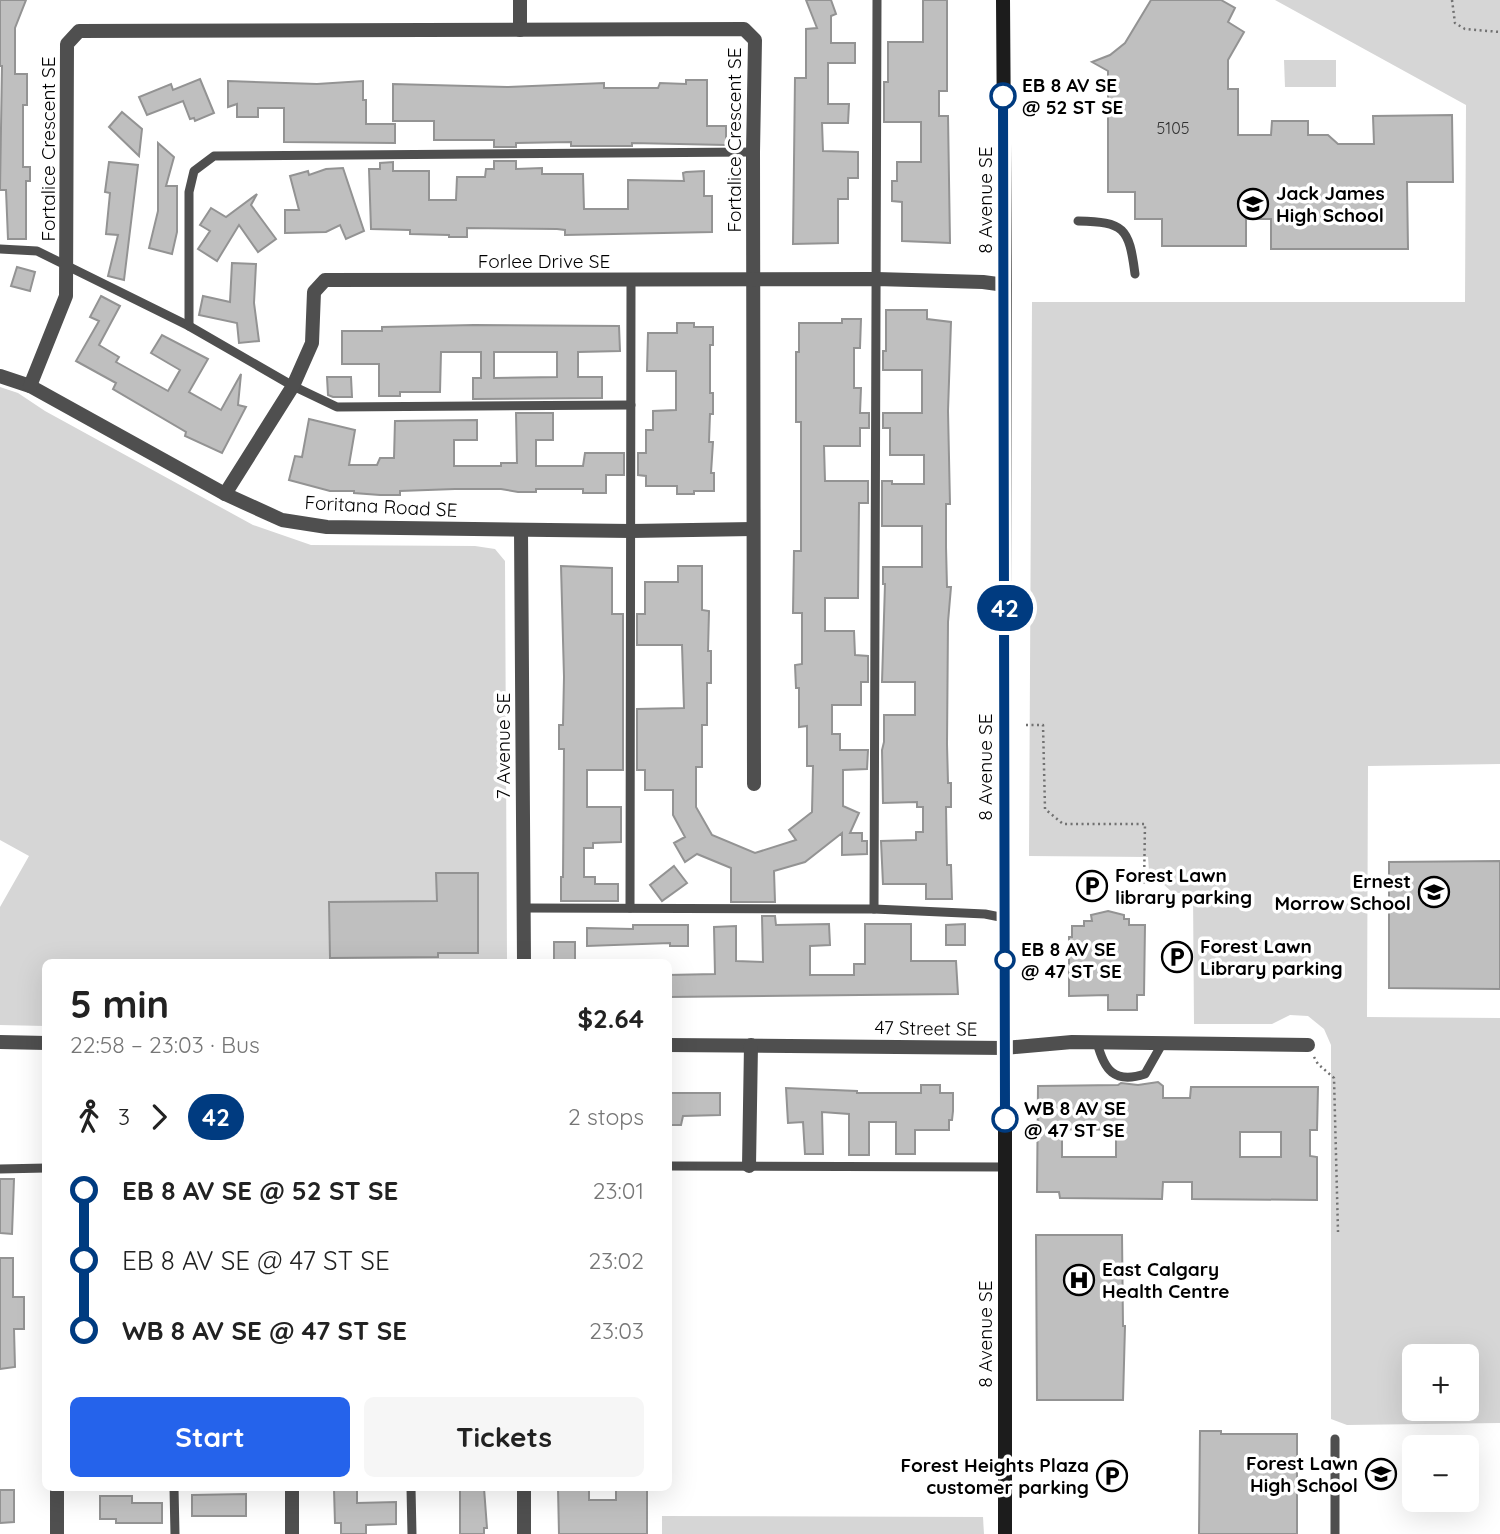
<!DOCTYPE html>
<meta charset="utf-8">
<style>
body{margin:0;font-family:Quicksand,sans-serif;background:#f6f6f6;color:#222;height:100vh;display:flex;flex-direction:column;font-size:26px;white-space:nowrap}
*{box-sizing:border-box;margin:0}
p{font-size:23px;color:#767676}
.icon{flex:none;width:38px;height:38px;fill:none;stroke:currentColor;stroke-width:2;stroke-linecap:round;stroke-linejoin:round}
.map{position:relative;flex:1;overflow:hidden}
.panel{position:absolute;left:42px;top:959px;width:630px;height:532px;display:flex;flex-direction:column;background:#fff;border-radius:10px;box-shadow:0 7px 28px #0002}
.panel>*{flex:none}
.badge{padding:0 14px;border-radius:23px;font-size:24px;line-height:46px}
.fabs{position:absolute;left:1402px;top:1344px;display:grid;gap:14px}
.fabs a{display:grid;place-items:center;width:77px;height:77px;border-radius:10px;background:#fff;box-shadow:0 7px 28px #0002;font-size:35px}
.map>.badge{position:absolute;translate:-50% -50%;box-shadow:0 0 0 4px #fff}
.legs{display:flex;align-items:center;gap:10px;height:77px;padding:0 28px;font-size:23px}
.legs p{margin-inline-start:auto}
.overview{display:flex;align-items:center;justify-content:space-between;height:119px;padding:0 28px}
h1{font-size:38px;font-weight:700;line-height:52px}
.button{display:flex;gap:14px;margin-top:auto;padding:14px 28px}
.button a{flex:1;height:80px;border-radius:10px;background:#2563eb;color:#fff;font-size:28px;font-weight:700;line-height:80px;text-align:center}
.button a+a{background:#f6f6f6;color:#222}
ul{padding:0 28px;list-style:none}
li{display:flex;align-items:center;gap:24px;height:70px;font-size:26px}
li i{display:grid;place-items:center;width:10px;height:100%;margin:0 9px;background:currentColor}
li i::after{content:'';width:18px;height:18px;margin:-9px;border:5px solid;border-radius:50%;background:#fff}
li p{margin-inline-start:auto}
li:first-child i{background:linear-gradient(#0000 50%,currentColor 0)}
li:last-child i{background:linear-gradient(currentColor 50%,#0000 0)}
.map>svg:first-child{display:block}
</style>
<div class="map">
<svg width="1500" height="1534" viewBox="0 0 1500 1534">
<rect width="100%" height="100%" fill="#fff"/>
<g fill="#d6d6d6" fill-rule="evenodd">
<path d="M1275 0H1500V764L1368 766 1367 1017 1500 1018V1423L1347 1425 1331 1419V1045L1324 1029 1308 1016 1290 1015 1272 1024H1194L1193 893H1173L1149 871 1148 857 1029 856 1032 302H1465L1466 105ZM1414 1356H1466V1409H1414Z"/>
<polygon points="1284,60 1336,60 1336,87 1285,87"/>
<polygon points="0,387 18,393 45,411 253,525 311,545 475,546 495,549 505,561 507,962 46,962 45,1026 0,1025 0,907 29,856 0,840"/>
<polygon points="662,1516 983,1517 984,1534 662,1534"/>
</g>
<g fill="#bfbfbf" stroke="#939393" stroke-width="2" fill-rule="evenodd">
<polygon points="0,0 26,0 15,28 15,74 27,74 27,105 23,105 23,167 30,167 30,181 26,181 26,239 8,239 6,190 0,190 2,66 0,66"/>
<polygon points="806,0 831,0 836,14 831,16 831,43 855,43 855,63 828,63 828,104 849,104 848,123 822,123 823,151 858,152 858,178 848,178 848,199 838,199 838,243 793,244 795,78 806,78 806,29 817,28"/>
<polygon points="923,0 947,0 947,91 939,91 939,116 948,116 950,243 902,241 902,202 892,201 892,181 897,181 897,162 921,162 921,122 884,122 884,82 888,82 888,42 923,42"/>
<polygon points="1151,0 1221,0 1235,8 1228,22 1244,32 1228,60 1228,89 1238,89 1238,135 1271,135 1272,121 1308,121 1308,135 1328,135 1338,144 1374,144 1373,116 1452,115 1453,182 1407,182 1408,249 1271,249 1271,219 1246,219 1246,246 1162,246 1162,219 1135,219 1135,192 1108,192 1108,71 1092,62 1110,55 1125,43"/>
<polygon points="200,79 214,113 195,121 194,118 190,119 183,101 147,115 139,97 171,84 173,90"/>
<polygon points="686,80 707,80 707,126 726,126 726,145 632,143 632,146 571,146 571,142 516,143 516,147 494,147 494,140 434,140 434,121 393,121 393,84 507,87 604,83 604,88 658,88 660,83 686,84"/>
<polygon points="228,81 317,84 363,81 363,100 366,100 366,124 395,124 395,143 284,142 284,108 258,108 258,117 237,117 237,104 228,107"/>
<polygon points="122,112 142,129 139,156 109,127"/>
<polygon points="158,143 174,157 166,186 177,186 177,232 172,254 149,248 158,211"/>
<polygon points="494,161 516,161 516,169 542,168 542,174 583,174 584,209 628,209 628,180 684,181 683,173 686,172 704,171 704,196 712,196 712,232 565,235 565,230 557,229 467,228 467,237 449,237 449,235 410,234 410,230 371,229 369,169 380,169 380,163 393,162 393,171 429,171 429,200 456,200 457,177 485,177 486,169 494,169"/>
<polygon points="109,162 138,165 124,280 108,276 118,235 106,234 110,193 105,192"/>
<polygon points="343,168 364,231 346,239 340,225 326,232 285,233 285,210 299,210 290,176 308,171 309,175 326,169"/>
<polygon points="257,194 251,205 276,239 258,252 239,225 217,261 198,249 210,231 200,225 211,208 226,217"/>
<polygon points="232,263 256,264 254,303 259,341 239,343 237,323 199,315 203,296 230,302"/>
<polygon points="17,267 35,272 30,291 11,286"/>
<polygon points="101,296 120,306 99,345 119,357 116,362 168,391 180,370 151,353 162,335 208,359 189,392 221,410 241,374 238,405 246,407 222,453 185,436 186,432 113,389 116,383 76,361 99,321 90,317"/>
<polygon points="886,310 927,310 927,319 951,322 948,411 950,504 946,504 946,547 947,587 951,587 948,622 947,744 948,783 951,783 951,807 946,807 947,865 951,865 952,899 926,899 926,884 883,884 881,841 916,840 916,832 923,832 923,807 917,807 917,802 883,803 882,750 884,742 884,715 915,715 915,682 882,682 885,584 883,584 883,567 922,567 922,526 882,526 882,481 892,481 892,484 924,484 924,455 890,455 890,428 883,428 883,413 922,413 922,370 883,370 883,351 886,351"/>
<polygon points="842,319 861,319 860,348 854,348 854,388 861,388 860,413 869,413 869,428 860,428 860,446 824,446 825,481 868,481 868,503 859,503 858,598 825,598 825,631 854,631 855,655 868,656 868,682 861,682 861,705 832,705 832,734 840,734 840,750 868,750 867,769 843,770 843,806 859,813 850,833 862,833 862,841 867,841 867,854 842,855 842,833 805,862 774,871 775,902 731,902 731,868 697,854 685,862 674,843 685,837 673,815 673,790 645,790 645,770 637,770 637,709 684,708 682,645 637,645 637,614 645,614 645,582 678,582 678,566 702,566 702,610 709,611 708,651 711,651 711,683 707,683 707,725 702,725 702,767 696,767 696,807 712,835 755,853 796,840 789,830 812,812 813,766 807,766 807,726 799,727 799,688 796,688 795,665 802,664 802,613 793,613 794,551 801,551 801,422 796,422 796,352 799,352 799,323 842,323"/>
<polygon points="677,323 694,323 694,327 713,327 713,345 710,345 710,393 713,393 713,414 710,414 709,442 713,442 711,473 714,473 714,491 694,491 694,494 677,494 677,486 646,486 646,476 638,475 638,453 646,453 646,430 653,430 653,411 676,410 676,371 647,371 648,333 677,333"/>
<path d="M474 325 619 326 620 351 578 352V377H602V398L473 399V378H481V352H441L440 392H400V396H379V364H342V331H382V327ZM494 352H557V377L494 378Z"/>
<polygon points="327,377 351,377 352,397 333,397 328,395"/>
<polygon points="516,413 553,413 553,440 536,440 536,466 583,466 585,453 624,453 624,475 606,475 606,493 583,493 583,489 536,489 536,492 518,492 501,489 455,489 400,491 400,495 380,495 354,493 354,491 330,491 289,480 295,456 302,457 309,419 355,430 349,465 377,465 380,458 394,458 395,421 477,420 477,440 454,440 454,466 501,466 501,463 517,463"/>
<polygon points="561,566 612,568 612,614 623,614 623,770 587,770 587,807 621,807 621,842 593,843 593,848 584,848 584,877 595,877 595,884 618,884 618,901 561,901 561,877 563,877 564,749 559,749 559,725 563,725 564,677"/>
<polygon points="1500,861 1500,989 1389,988 1389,862"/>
<polygon points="674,866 687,883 662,901 650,885"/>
<polygon points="436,873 478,873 478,953 438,953 438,957 330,958 329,902 437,901"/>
<polygon points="1108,911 1124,915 1124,919 1129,919 1129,925 1145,925 1144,995 1137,995 1137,1010 1108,1010 1108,995 1069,996 1069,937 1072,937 1072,926 1084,926 1084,921 1092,921 1091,915"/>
<polygon points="762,916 775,916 776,925 829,924 830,945 810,946 810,975 854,975 854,964 865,964 865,924 911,924 911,961 956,961 958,994 668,997 668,975 715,974 714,927 736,926 736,961 763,962"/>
<polygon points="965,924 965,945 946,945 946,925"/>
<polygon points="633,925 688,925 688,946 670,946 670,943 587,946 587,928 633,929"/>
<rect x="554" y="942" width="21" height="19"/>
<path d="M1158 1082 1163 1086V1098H1190L1191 1087H1318L1317 1130H1310V1156L1317 1157V1200L1192 1199V1182H1163L1162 1199 1060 1198 1059 1192H1037L1038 1086 1118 1085 1121 1083 1138 1085ZM1072 1129 1116 1130V1157H1062V1131ZM1240 1132H1281V1157H1240Z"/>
<polygon points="921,1085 940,1085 940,1093 953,1093 953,1111 952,1120 949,1120 949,1130 915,1130 915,1154 896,1154 896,1122 869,1122 869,1155 849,1155 849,1114 822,1112 823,1154 805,1154 803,1122 788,1123 786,1088 857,1091 857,1093 921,1093"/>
<polygon points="668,1093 720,1093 720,1115 683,1116 681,1125 668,1125"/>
<polygon points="0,1179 14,1179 12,1234 0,1233"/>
<polygon points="1036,1235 1122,1235 1123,1326 1125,1326 1123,1400 1037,1400"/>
<polygon points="0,1258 13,1258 13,1297 24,1297 24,1329 14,1329 15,1367 0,1369"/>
<polygon points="1200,1431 1221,1431 1221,1434 1297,1434 1297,1534 1199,1534"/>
<polygon points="460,1488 484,1488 487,1528 484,1528 484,1534 460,1534"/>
<polygon points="558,1488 589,1488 589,1500 616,1500 616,1488 647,1488 647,1534 559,1534"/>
<polygon points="334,1489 357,1489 357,1503 396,1502 396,1524 366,1525 366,1534 341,1534 341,1523 335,1523"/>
<polygon points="0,1490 14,1490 14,1522 0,1523"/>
<polygon points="246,1494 246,1516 192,1516 192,1495"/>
<polygon points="100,1496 132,1496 132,1503 162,1503 162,1523 116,1523 116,1519 100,1519"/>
</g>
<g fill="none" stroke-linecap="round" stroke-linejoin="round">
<g stroke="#717171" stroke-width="2.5" stroke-dasharray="2 3.5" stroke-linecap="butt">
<polyline points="1452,0 1455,23 1465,29 1500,32"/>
<polyline points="1026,725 1043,725 1045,809 1063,824 1145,824 1144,886"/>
<polyline points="1314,1057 1318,1064 1334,1078 1338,1232"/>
</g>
<g stroke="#4f4f4f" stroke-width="9">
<path d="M1078 221C1124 222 1129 227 1135 274"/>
<polyline points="0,249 37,251 189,326 293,386 337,407 631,405"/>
<polyline points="189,326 189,192 194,171 214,156 753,152"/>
<polyline points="524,908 874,909 985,914 1005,918"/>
<polyline points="630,908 631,281"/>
<polyline points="874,909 877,0"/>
<path d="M1097 1042C1104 1070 1114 1084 1145 1074L1162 1044"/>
<polyline points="668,1166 1004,1167"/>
<polyline points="0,1169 46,1168"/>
<polyline points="174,1488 175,1534"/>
<polyline points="411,1488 412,1534"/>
<polyline points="1335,1534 1335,1439"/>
</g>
<g stroke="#4f4f4f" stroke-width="14">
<polyline points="520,0 520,30"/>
<polyline points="0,376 30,386 225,494 282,520 327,527 631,531 753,529"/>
<polyline points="30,386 66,296 67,44 79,31 744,29 755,40 753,152 754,784"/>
<polyline points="225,494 293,386 312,343 314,292 325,280 876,279 983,282 1005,285"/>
<polyline points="521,530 524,962"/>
<polyline points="0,1042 46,1043"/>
<polyline points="668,1045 1005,1048 1072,1042 1308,1045"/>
<polyline points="749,1166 751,1045"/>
<polyline points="292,1488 292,1534"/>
<polyline points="524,1488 524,1534"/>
<polyline points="57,1534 57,1488"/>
</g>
<polyline stroke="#1c1c1c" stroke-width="14" points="1003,0 1005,285 1005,1534"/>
</g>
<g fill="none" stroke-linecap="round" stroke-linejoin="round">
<g stroke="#fff" stroke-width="16">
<polyline id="line-1" points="1003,96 1005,1119"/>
</g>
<use href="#line-1" stroke="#003b80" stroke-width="10"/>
</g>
<defs>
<g id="school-ring" transform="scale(1.575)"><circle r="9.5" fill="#fff" stroke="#000" stroke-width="1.5"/><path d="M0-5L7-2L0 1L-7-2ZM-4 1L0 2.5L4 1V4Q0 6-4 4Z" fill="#000"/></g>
<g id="parking-ring" transform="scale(1.575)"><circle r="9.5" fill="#fff" stroke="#000" stroke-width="1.5"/><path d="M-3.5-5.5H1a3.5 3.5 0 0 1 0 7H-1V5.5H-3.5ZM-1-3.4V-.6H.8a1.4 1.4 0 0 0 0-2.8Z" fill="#000"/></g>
<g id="hospital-ring" transform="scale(1.575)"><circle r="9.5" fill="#fff" stroke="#000" stroke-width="1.5"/><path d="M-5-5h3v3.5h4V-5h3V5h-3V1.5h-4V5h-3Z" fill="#000"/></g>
</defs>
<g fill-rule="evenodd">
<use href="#school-ring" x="1253" y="204"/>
<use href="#parking-ring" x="1092" y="886"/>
<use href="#school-ring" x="1434" y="892"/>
<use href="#parking-ring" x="1177" y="957"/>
<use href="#hospital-ring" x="1079" y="1280"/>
<use href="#school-ring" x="1381" y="1474"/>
<use href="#parking-ring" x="1112" y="1476"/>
</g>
<g fill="#fff" stroke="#003b80" stroke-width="3.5">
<circle cx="1003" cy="96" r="12"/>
<circle cx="1005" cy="960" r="9"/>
<circle cx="1005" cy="1119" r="12"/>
</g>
<g text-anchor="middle" stroke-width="7" stroke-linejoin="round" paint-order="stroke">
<g font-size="16" fill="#303030">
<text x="1173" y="134">5105</text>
</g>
<g font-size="19" font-weight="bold" fill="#000" stroke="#fff" text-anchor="start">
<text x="1022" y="92">EB 8 AV SE<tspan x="1022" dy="22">@ 52 ST SE</tspan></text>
<text x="1021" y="956">EB 8 AV SE<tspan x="1021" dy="22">@ 47 ST SE</tspan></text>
<text x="1024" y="1115">WB 8 AV SE<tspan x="1024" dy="22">@ 47 ST SE</tspan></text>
</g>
<g font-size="19" fill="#000" stroke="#fff">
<text transform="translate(734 140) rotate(-90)" y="7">Fortalice Crescent SE</text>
<text transform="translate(48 149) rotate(-90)" y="7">Fortalice Crescent SE</text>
<text transform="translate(985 200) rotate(-90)" y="7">8 Avenue SE</text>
<text x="544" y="268">Forlee Drive SE</text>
<text transform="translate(381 506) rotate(3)" y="7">Foritana Road SE</text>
<text transform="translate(503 746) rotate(-90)" y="7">7 Avenue SE</text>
<text transform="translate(985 767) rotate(-90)" y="7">8 Avenue SE</text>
<text transform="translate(926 1028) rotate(1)" y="7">47 Street SE</text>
<text transform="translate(985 1334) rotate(-90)" y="7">8 Avenue SE</text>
</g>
<g font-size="19" font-weight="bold" fill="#000" stroke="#fff" text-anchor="start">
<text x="1276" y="200">Jack James<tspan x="1276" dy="22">High School</tspan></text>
<text x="1115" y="882">Forest Lawn<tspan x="1115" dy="22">library parking</tspan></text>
<text x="1411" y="888" text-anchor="end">Ernest<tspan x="1411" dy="22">Morrow School</tspan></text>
<text x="1200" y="953">Forest Lawn<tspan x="1200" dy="22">Library parking</tspan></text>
<text x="1102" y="1276">East Calgary<tspan x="1102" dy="22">Health Centre</tspan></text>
<text x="1358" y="1470" text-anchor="end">Forest Lawn<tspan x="1358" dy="22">High School</tspan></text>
<text x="1089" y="1472" text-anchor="end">Forest Heights Plaza<tspan x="1089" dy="22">customer parking</tspan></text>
</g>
</g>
</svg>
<div class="fabs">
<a>+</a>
<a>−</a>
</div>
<b class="badge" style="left:1005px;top:608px;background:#003b80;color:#fff">42</b>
<section class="panel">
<div class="overview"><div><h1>5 min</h1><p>22:58 – 23:03 · Bus</p></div><b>$2.64</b></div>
<div class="legs"><svg class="icon" aria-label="walk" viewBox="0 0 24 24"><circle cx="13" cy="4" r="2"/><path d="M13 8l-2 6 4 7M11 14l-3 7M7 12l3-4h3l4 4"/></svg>3<svg class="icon" aria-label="forward" viewBox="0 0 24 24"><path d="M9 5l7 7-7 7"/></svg><b class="badge" style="background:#003b80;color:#fff">42</b><p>2 stops</p></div>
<ul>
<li><i style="color:#003b80"></i><b>EB 8 AV SE @ 52 ST SE</b><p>23:01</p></li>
<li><i style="color:#003b80"></i><span>EB 8 AV SE @ 47 ST SE</span><p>23:02</p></li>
<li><i style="color:#003b80"></i><b>WB 8 AV SE @ 47 ST SE</b><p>23:03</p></li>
</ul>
<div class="button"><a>Start</a><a>Tickets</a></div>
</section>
</div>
